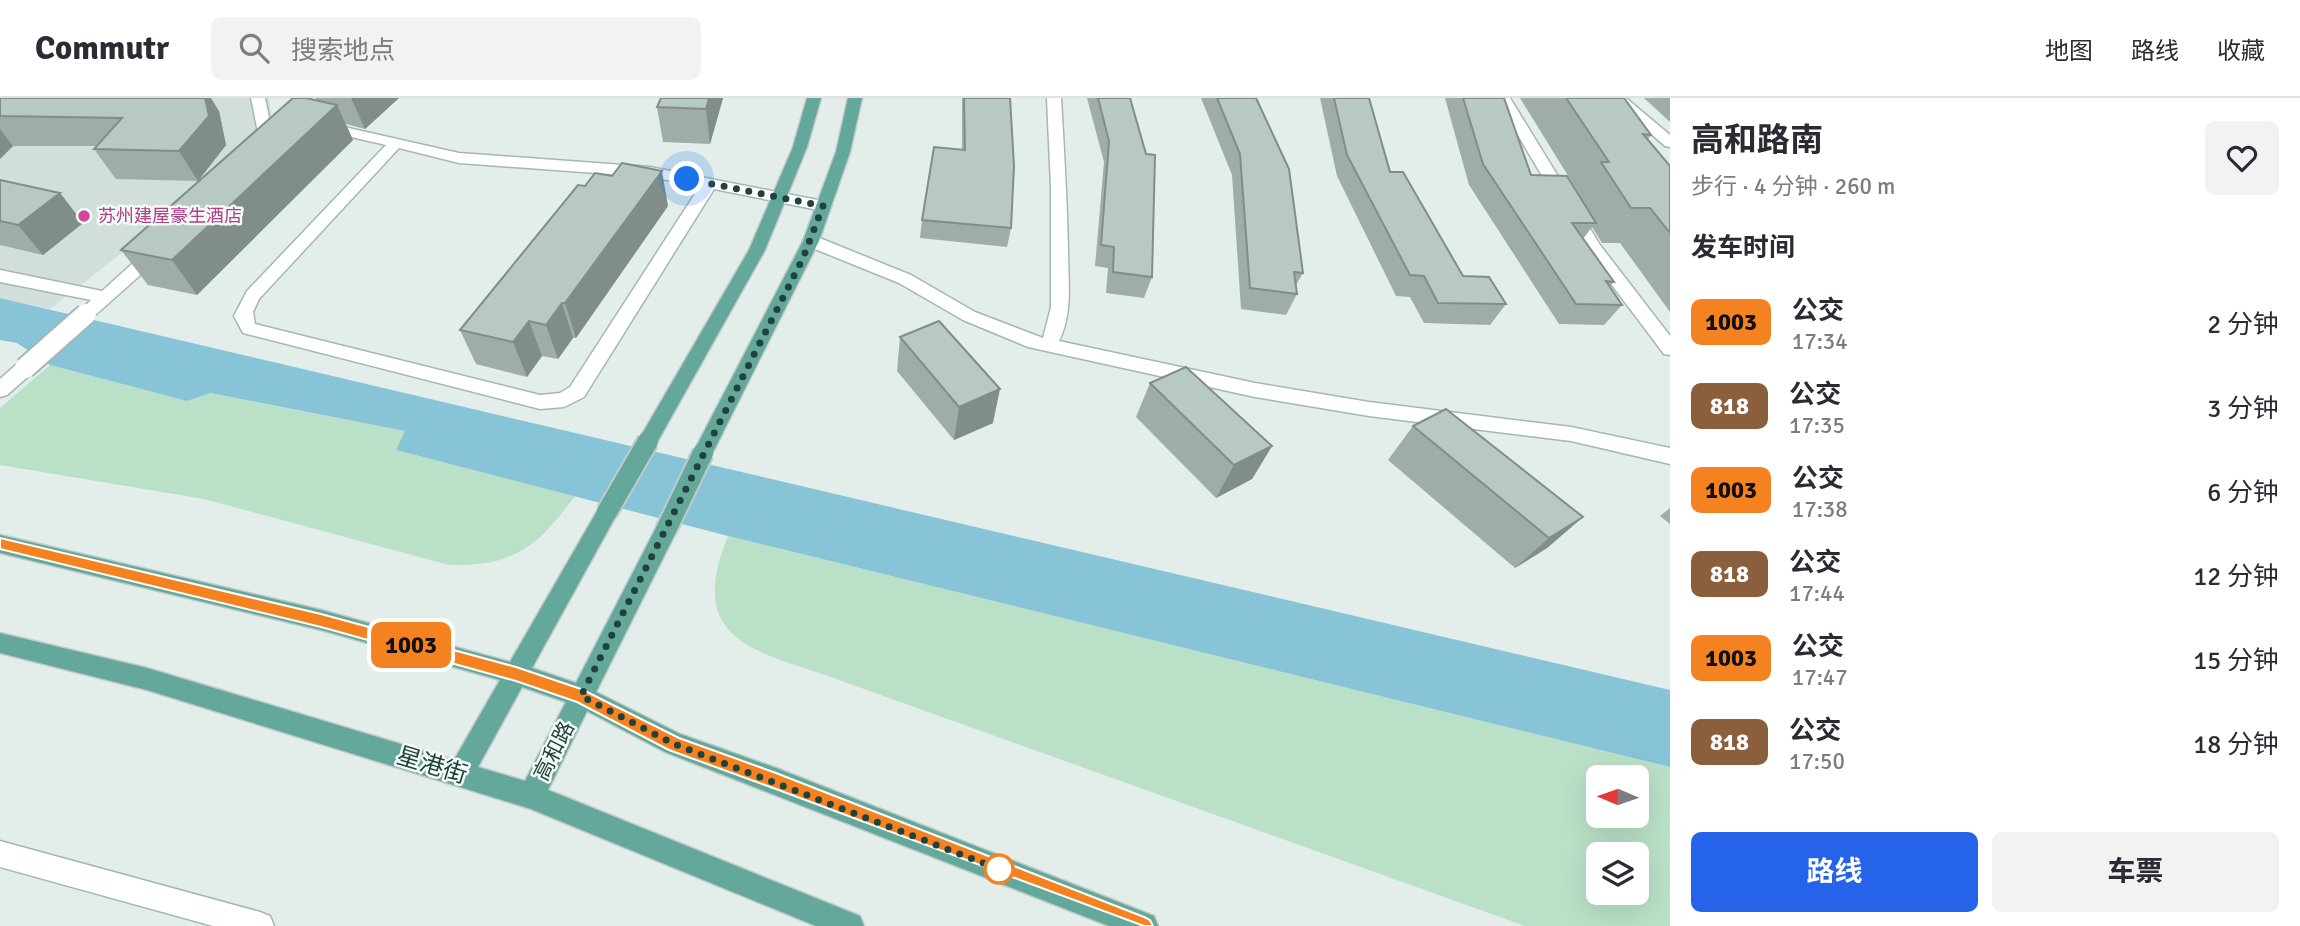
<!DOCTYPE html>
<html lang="zh">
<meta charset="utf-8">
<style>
body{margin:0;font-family:Signika,"Noto Sans SC",sans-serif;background:#f2f2f3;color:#2b2b33;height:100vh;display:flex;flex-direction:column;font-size:26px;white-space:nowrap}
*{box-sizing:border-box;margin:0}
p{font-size:23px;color:#7c7c81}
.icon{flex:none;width:38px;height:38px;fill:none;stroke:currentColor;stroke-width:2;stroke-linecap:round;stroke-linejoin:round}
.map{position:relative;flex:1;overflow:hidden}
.drawer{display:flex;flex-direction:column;background:#fff;width:630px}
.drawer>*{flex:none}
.badge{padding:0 14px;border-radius:10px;font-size:24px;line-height:46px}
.needle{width:46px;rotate:272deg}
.controls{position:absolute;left:1586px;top:667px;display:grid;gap:14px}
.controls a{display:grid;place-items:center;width:63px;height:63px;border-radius:10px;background:#fff;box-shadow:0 7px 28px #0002;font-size:35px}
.you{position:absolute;width:35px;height:35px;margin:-18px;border:5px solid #fff;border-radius:50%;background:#1a73e8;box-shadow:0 0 0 10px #1a73e833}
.map>.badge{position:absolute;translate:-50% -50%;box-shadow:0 0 0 4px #fff}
h2{padding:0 21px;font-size:26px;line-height:63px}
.round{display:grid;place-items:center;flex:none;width:74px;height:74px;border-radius:10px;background:#f2f2f3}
.head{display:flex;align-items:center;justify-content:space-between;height:119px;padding:0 21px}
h1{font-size:33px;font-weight:700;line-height:52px}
.primary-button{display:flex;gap:14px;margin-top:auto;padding:14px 21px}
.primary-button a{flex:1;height:80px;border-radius:10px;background:#2563eb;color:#fff;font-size:28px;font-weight:700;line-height:80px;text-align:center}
.primary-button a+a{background:#f2f2f3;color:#2b2b33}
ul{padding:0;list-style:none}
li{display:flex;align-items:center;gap:21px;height:84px;padding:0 21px}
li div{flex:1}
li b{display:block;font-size:26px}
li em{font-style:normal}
li .badge{min-width:77px;font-weight:700;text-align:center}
header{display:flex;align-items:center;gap:42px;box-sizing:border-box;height:98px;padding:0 35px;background:#fff;border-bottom:2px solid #e1e1e2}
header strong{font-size:33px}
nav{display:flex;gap:38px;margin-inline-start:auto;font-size:24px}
.search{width:490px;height:63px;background:#f2f2f3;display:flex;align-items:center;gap:18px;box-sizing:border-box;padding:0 24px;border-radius:10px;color:#7c7c81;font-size:26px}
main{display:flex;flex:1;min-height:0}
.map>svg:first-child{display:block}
</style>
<header>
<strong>Commutr</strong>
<div class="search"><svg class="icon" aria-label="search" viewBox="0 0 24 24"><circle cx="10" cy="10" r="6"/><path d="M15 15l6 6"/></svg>搜索地点</div>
<nav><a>地图</a><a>路线</a><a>收藏</a></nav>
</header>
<main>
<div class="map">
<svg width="1670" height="828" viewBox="0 0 1670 828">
<rect width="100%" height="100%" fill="#e3eeea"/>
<polygon fill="#d1ded9" points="0,0 269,0 274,36 50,211 0,200"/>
<g fill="#bae1c8" fill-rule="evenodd">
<path d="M50 267 187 303 209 295 406 333 396 352 575 398C538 448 514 469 449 467L204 401 0 367V310Z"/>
<path d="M728 438 1670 669V828H1525L825 577C744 551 688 536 728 438ZM1598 679H1636V718H1598ZM1598 756H1636V794H1598Z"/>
</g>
<polygon fill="#87c4d8" points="0,200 1670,592 1670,669 728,438 396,352 405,333 210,295 187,303 50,267 17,245 0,242"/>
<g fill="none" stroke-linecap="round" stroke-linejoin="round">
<g stroke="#a5b7b2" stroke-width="3">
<g id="minor">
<polygon points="251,0 265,0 274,44 272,47 267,48 260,44"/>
<path d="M1047 0H1061C1064 51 1067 101 1068 152 1068 183 1073 215 1059 243L1255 285 1369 304 1571 329 1670 350V366L1571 343 1369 318 1255 299 1028 249 963 222 899 185 805 147 803 143 805 139H817L911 177 975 214 1043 240 1051 209V90Z"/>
<polygon points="1496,0 1510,0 1600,147 1670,238 1670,257 1664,256 1587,154"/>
<polygon points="1610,0 1626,0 1670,37 1670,49 1665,48"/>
<path d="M322 24 459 55 650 69 823 103 831 108 823 113 714 91 584 299 564 309 540 311 243 235 234 218 247 193 386 47 317 31 315 28 317 25ZM399 50 459 65 650 79 700 88 570 289 560 295 540 297 255 226 253 214 259 201Z"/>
<polygon points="158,147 164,148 166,152 164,156 92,220 86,222 77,216 91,202 0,184 0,172 102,193 152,148"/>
<polygon points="25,263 32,265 34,270 32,275 7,297 0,299 0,281 18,265"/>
<polygon points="0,743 260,814 270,818 274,828 213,828 0,769"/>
</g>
</g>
<g stroke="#c1cac8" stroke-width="3">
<g id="major">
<polygon points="807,0 821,0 807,49 765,152 655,348 648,351 641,348 638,343 641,338 749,152 793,49"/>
<polygon points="848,0 862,0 850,54 819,143 710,360 703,363 696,360 693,355 803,143 836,54"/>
<path d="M607 406 614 408 618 414 532 570 576 585 658 426 666 423 674 426 677 432 596 594 680 636 776 670 1154 818 1158 828H1109L665 654 587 613 548 692 860 818 864 828H816L531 711 147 592 0 555V535L147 570 454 662 500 582 321 532 0 455V437L321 512 510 564 600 408ZM522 589 566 604 525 683 478 669Z"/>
</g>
</g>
<use href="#minor" fill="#fff" fill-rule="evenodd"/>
<use href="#major" fill="#64a89c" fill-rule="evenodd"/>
<g stroke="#a5b7b2" stroke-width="24" stroke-linecap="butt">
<polyline id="minor-bridge" points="25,270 86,216"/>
</g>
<g stroke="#c1cac8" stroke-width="24" stroke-linecap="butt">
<g id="major-bridge">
<polyline points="607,414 648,343"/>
<polyline points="666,432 703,355"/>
</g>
</g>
<use href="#minor-bridge" stroke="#fff" stroke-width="20"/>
<use href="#major-bridge" stroke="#64a89c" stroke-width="20"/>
</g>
<g fill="#9eada9">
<polygon points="0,0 219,13 226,47 198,83 116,81 94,51 97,48 13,48 0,61"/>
<polygon points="315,0 399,0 365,31 346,26 353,42 197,197 148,187 121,152 317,2"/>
<polygon points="723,0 710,46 663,44 657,9"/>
<polygon points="962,0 1010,0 1011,130 1007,149 920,140 922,122 962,51"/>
<polygon points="1087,0 1130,0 1152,179 1144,200 1106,195 1108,170 1095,168 1104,64"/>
<polygon points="1201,0 1256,0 1303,175 1296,187 1297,196 1286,217 1241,211 1232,77"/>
<polygon points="1320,0 1369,0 1390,74 1463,178 1506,206 1490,227 1424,225 1410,199 1396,198 1337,78"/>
<polygon points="1445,0 1504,0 1531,77 1577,95 1578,94 1520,0 1624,0 1651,37 1647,42 1670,68 1670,214 1620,145 1602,145 1592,129 1583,141 1614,184 1610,188 1622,207 1604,227 1559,226 1469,87"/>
<polygon points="1644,0 1670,0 1670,24"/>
<polygon points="0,82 60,95 83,125 43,157 0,147"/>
<polygon points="668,108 576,240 573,240 558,261 542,258 527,279 476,266 460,232"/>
<polygon points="900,239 993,325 954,342 897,273"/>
<polygon points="1150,285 1272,348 1252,381 1216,400 1136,319"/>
<polygon points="1413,328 1583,419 1547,450 1515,470 1388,362"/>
<polygon points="1670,410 1670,426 1660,418"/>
</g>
<g fill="#818d89">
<polygon points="205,0 211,0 219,13 226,47 198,83 179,53"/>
<polygon points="351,0 399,0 365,31"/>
<polygon points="709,0 723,0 710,46 706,11"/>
<polygon points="337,7 353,42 197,197 172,162"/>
<polygon points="0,31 13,48 0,61"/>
<polygon points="662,73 668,108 576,240 565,205"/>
<polygon points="60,95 83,125 43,157 18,127"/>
<polygon points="562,205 573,240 558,261 546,227"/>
<polygon points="529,223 542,258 527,279 513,244"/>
<polygon points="1000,291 993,325 954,342 959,309"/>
<polygon points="1272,348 1252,381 1216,400 1234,367"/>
<polygon points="1583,419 1547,450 1515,470 1549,440"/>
</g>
<g fill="#b8c9c4" stroke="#818d89" stroke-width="2">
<polygon points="0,0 205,0 209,18 179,53 94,51 122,20 0,18"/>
<polygon points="293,0 306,0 337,7 172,162 121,152"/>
<polygon points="661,0 709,0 706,11 657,9"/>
<polygon points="964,0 1010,0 1014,68 1011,130 922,122 934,49 965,52"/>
<polygon points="1098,0 1130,0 1146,56 1155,57 1152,179 1113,174 1114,149 1101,147 1109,43"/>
<polygon points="1217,0 1256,0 1289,71 1303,175 1294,174 1297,196 1250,190 1240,56"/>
<polygon points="1334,0 1369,0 1390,74 1403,74 1463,178 1489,179 1506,206 1438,205 1424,178 1410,177 1347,57"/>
<polygon points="1463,0 1504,0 1531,77 1567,78 1596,125 1572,125 1614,184 1606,183 1622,207 1576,206 1483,66"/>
<polygon points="1566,0 1624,0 1651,37 1643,36 1670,68 1670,135 1650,110 1631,110 1601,64 1609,64"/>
<polygon points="622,65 662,73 565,205 562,205 546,227 529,223 513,244 460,232 578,87 585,88 595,75 612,78"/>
<polygon points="0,82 60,95 18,127 0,123"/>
<polygon points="939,223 1000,291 959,309 900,239"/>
<polygon points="1186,269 1272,348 1234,367 1150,285"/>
<polygon points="1446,311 1583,419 1549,440 1413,328"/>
</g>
<polygon fill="#f58220" stroke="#fff" stroke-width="2" points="0,440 321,516 516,569 581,591 679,640 776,675 1144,819 1150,822 1153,828 1144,828 776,691 669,652 577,604 516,583 321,529 0,451"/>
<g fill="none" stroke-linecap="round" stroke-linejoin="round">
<polyline stroke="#21423c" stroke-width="7" stroke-dasharray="0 12.6" points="687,81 823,108 803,160 581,598 674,646 1004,773 999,771"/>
</g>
<circle fill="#d1479c" stroke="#f4faf8" stroke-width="2.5" cx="84" cy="118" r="7"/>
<circle fill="#fff" stroke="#f58220" stroke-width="3.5" cx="999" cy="771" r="14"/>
<g text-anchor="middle" stroke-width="5" stroke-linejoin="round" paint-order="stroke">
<g font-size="18" fill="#b23c85" stroke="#f4faf8" text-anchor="start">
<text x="98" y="124">苏州建屋豪生酒店</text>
</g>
<g font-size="21" fill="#21423c" stroke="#f4faf8">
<text transform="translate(554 653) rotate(-63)" y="7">高和路</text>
</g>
<g font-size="24" fill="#21423c" stroke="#f4faf8">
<text transform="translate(432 667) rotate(17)" y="8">星港街</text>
</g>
</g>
</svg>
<div class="controls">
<a><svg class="needle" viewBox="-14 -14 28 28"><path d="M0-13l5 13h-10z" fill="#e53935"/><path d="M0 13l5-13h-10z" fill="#7c7c81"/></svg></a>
<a><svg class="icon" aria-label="layers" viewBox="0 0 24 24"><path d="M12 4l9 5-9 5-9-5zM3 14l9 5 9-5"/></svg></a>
</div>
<div class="you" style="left:687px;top:81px"></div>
<b class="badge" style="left:411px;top:547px;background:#f58220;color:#111">1003</b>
</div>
<section class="drawer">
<div class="head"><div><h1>高和路南</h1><p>步行 · 4 分钟 · 260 m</p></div><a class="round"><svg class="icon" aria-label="heart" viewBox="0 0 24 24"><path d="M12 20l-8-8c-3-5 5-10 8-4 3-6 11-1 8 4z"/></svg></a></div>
<h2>发车时间</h2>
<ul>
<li><span class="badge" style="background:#f58220;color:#111">1003</span><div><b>公交</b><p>17:34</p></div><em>2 分钟</em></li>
<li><span class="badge" style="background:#8b5e3c;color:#fff">818</span><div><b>公交</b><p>17:35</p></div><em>3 分钟</em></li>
<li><span class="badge" style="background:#f58220;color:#111">1003</span><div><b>公交</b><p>17:38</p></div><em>6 分钟</em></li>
<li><span class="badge" style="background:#8b5e3c;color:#fff">818</span><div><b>公交</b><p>17:44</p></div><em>12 分钟</em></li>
<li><span class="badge" style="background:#f58220;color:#111">1003</span><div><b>公交</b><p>17:47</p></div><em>15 分钟</em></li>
<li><span class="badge" style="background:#8b5e3c;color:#fff">818</span><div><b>公交</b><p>17:50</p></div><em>18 分钟</em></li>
</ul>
<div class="primary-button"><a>路线</a><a>车票</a></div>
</section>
</main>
